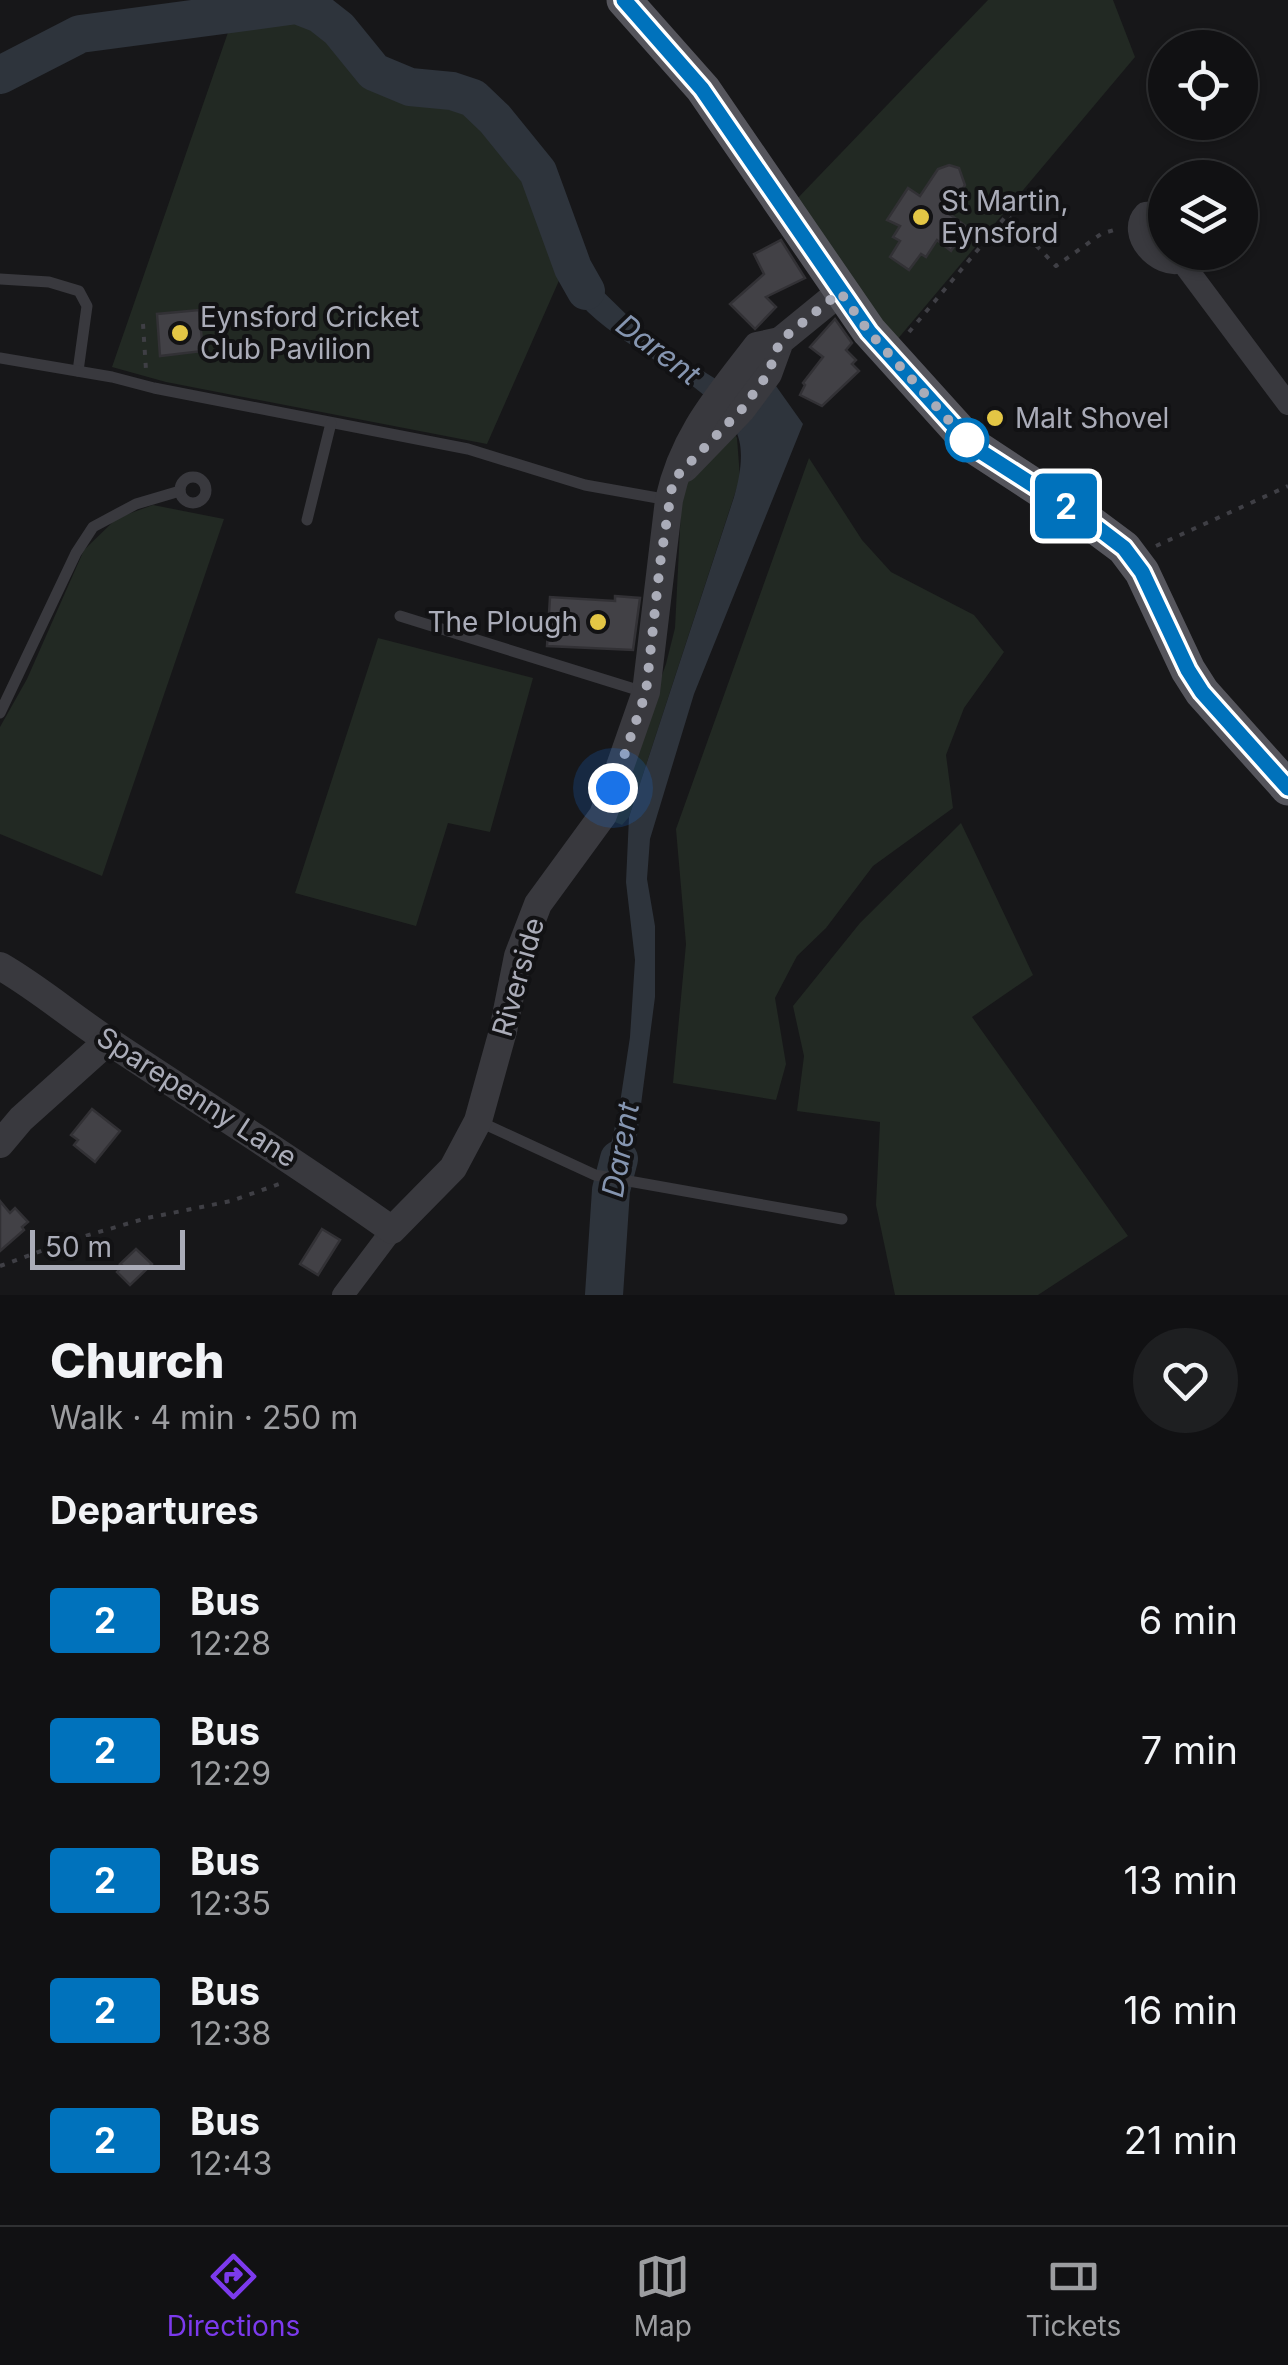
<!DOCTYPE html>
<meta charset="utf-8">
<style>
body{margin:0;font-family:Inter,sans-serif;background:#1e1f21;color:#f1f3f6;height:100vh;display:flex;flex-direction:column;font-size:38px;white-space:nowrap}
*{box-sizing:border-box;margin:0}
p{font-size:32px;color:#9c9da0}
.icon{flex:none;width:55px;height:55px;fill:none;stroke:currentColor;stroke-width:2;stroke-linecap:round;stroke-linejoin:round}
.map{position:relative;height:1295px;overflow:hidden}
.side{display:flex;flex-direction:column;background:#111113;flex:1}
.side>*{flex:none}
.badge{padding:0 20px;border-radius:8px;font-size:35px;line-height:65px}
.buttons{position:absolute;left:1148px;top:30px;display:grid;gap:20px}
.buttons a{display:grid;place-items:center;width:110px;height:110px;border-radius:50%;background:#111113;box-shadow:0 2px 8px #0004,0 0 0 2px #303133;font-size:50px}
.scale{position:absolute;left:30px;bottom:25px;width:155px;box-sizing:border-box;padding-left:10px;border:5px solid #aaacb8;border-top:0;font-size:28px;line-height:35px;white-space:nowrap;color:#aaacb8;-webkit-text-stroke:8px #121214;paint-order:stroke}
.you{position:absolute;width:50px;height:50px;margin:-25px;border:8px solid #fff;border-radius:50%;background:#1a73e8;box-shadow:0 0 0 15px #1a73e833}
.map>.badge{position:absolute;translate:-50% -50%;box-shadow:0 0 0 5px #fff}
h2{padding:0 50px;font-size:38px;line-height:90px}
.round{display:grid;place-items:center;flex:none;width:105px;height:105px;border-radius:52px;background:#1e1f21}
.overview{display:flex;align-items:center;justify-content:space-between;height:170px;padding:0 50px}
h1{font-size:48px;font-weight:800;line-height:75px}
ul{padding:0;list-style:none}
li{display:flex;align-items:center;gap:30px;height:130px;padding:0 50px}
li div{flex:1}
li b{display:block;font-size:38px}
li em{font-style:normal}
li .badge{min-width:110px;font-weight:700;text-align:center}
.tabs{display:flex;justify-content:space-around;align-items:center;height:140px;border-top:2px solid #303133;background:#111113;font-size:28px;color:#9c9da0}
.tabs a{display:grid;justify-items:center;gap:5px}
.tabs .on{color:#7c3aed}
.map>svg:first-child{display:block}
</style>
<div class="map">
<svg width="1288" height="1295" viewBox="0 0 1288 1295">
<rect width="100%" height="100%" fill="#171719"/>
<g fill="#222923">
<polygon points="988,0 1113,0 1135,57 896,341 794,202"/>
<polygon points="293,12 333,32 368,78 404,94 466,105 506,146 552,221 561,276 487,444 166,382 112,367 233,18"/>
<polygon points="731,426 737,438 740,478 629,817 622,825 610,820 666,664 675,628 682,490"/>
<polygon points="809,458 862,540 891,572 974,615 1004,652 964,708 946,755 953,808 873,866 826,928 797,956 775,998 786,1064 776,1100 673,1083 686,944 676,829"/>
<polygon points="153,505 224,519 102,876 0,834 0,727 27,679 84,550 117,518"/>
<polygon points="378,638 533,678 490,832 448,823 416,926 295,893"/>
<polygon points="961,823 1033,975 972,1017 1128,1236 1038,1295 895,1295 876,1205 880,1122 797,1111 804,1056 793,1006 860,923"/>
</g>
<path fill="#2e343c" d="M578 244 590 279 633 321 637 330 727 386H776L803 424 694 694 650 839 647 879 655 926V997L636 1143 622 1172 620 1212 602 1207V1171L608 1158 620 1103 630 1037 635 960 626 882 629 817 734 497C740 477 746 446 734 428 701 378 631 353 588 312 571 296 562 272 553 252Z"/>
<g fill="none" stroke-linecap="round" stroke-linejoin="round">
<g stroke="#2e343c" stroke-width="38">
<polyline points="0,75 80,34 297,5 320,14 339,29 374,72 410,87 452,91 473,98 495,119 538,172 573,268 586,291"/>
<polyline points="604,1295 611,1190 619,1159"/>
</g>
</g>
<g fill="#424146" stroke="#323135" stroke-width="2.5">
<polygon points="949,165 959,168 965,185 948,213 967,227 951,251 937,240 926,257 921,254 909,270 890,257 900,241 893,237 900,226 887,220 908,188 920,196 938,169"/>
<polygon points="781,240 805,278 766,297 776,307 755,329 730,304 764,274 754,254"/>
<polygon points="199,310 203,351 160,356 157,314"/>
<polygon points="835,319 852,343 846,350 856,360 852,364 859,371 822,406 800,395 805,385 803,383 823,357 810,347"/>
<polygon points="615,596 640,598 633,650 547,646 550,597 615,601"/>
<polygon points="92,1109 120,1131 95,1162 74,1145 78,1140 71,1135"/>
<polygon points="0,1201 10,1213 15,1208 28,1222 22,1227 24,1230 0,1251"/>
<polygon points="322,1229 340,1240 318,1275 300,1264"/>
<polygon points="136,1249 152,1264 130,1285 117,1272 123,1266 120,1264"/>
</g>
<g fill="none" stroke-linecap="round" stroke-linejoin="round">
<g stroke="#3f3f45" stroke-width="4" stroke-dasharray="5 8" stroke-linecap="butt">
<polyline points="143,324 146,370"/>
<polyline points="909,332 1007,215 1056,266 1101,234 1117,229"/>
<polyline points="1156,546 1288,486"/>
<polyline points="0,1266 68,1241 147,1218 231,1201 282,1183"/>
</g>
<g stroke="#39393e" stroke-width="11">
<polyline points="0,279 49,282 79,291 87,306 78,371"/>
<polyline points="0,358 112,377 154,388 468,449 585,485 669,500"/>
<circle cx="193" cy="490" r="13"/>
<polyline points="307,520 331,423"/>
<polyline points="400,616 644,692"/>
<polyline points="0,713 76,553 93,527 136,504 180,491"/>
<polyline points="478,1121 595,1175 842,1219"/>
</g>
<g stroke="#39393e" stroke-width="22">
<path d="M1165 218 1157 212 1145 213C1125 234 1158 270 1182 262"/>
<polyline points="1182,262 1288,404"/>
<polyline points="343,1295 392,1230"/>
</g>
<g stroke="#39393e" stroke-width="28">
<polyline points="685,468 742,409 768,374 780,341 840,292"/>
<path d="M0 966C40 989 74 1019 113 1044 206 1106 301 1165 392 1230L453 1168 478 1121 503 1031 518 956 538 904 603 815 646 692 669 500C683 436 718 397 757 346L780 341"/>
<polyline points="0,1144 21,1119 108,1041"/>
</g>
<polyline stroke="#55555c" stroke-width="35" points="624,0 703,89 869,331 972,445 1085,519 1124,548 1142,572 1188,670 1202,692 1288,788"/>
</g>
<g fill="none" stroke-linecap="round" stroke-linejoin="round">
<g stroke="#fff" stroke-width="22">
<polyline id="line" points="624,0 702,89 869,332 972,446 1086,519 1124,548 1142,572 1188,670 1202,692 1288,788"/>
</g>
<use href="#line" stroke="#0072bc" stroke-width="15"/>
<polyline stroke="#aaacb8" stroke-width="10" stroke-dasharray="0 18" points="613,788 646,692 660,564 673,480 742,409 768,374 780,341 840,292 869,332 972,446 967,440"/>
</g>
<g fill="#e3c645" stroke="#121214" stroke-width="4">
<circle cx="921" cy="217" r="10"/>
<circle cx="180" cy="333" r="10"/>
<circle cx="995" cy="418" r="10"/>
<circle cx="598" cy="622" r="10"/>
</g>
<circle fill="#fff" stroke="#0072bc" stroke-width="5" cx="967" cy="440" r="20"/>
<g text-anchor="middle" stroke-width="8" stroke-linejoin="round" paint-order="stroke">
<g font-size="28" fill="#aaacb8" stroke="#121214" text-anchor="start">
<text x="941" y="211">St Martin,<tspan x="941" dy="32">Eynsford</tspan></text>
<text x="200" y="327">Eynsford Cricket<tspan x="200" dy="32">Club Pavilion</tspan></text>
<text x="1015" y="428">Malt Shovel</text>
<text x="578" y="632" text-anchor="end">The Plough</text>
</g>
<g font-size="28" fill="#aaacb8" stroke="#121214">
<text transform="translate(518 977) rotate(-74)" y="10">Riverside</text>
<text transform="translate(197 1097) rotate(33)" y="10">Sparepenny Lane</text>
</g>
<g font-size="30" font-style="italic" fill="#8595b0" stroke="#121214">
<text transform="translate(658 350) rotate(37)" y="10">Darent</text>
<text transform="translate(621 1150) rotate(-80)" y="10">Darent</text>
</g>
</g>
</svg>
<div class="buttons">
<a><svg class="icon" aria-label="locate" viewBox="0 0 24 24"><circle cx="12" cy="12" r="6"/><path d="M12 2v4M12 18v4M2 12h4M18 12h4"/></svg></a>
<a><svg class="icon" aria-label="layers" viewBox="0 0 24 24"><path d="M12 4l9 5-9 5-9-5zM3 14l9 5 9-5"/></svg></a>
</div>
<div class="scale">50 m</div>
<div class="you" style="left:613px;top:788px"></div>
<b class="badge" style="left:1066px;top:506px;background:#0072bc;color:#fff">2</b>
</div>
<section class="side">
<div class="overview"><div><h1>Church</h1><p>Walk · 4 min · 250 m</p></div><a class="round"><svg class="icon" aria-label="heart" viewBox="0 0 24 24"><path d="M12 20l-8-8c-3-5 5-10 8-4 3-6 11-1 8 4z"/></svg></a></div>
<h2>Departures</h2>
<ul>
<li><span class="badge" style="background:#0072bc;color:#fff">2</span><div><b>Bus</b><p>12:28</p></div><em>6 min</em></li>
<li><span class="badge" style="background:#0072bc;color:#fff">2</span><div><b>Bus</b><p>12:29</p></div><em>7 min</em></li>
<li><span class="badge" style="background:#0072bc;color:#fff">2</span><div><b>Bus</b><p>12:35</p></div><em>13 min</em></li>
<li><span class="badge" style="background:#0072bc;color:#fff">2</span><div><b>Bus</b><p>12:38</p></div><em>16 min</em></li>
<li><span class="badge" style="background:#0072bc;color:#fff">2</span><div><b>Bus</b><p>12:43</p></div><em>21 min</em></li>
</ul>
</section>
<nav class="tabs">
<a class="on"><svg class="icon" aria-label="directions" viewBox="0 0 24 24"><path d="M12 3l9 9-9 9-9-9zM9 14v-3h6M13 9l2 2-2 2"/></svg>Directions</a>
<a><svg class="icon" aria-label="map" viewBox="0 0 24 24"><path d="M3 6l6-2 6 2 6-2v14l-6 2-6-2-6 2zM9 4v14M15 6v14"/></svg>Map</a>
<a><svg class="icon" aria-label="tickets" viewBox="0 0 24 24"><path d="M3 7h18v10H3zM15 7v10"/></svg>Tickets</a>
</nav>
